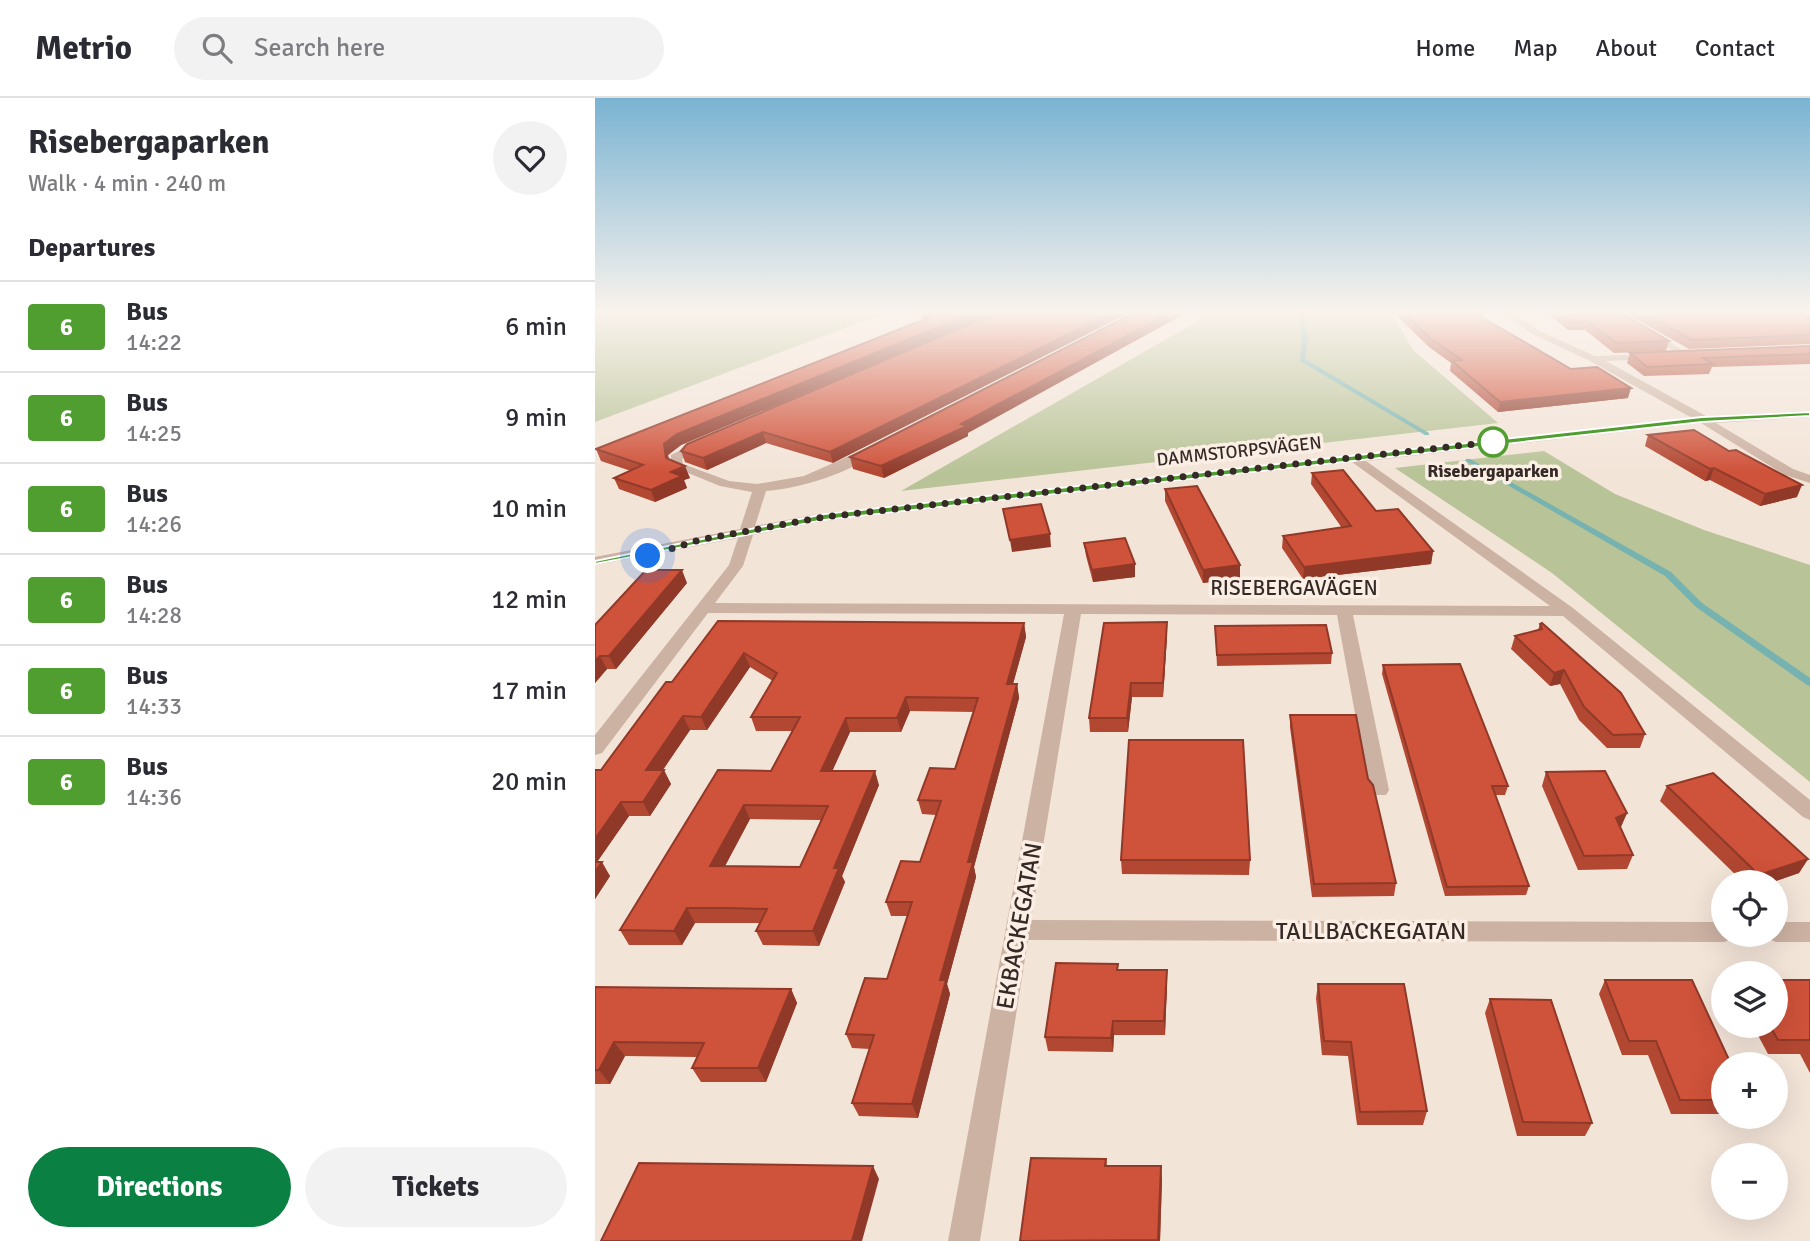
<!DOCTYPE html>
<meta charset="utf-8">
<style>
body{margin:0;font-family:Signika,sans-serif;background:#f2f2f3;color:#2b2b33;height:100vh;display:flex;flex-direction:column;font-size:26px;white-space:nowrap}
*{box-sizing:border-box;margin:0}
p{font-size:23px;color:#7c7c81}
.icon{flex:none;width:38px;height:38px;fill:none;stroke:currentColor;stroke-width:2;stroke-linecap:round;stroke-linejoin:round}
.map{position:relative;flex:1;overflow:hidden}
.side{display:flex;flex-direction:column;background:#fff;width:595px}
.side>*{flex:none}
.badge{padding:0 14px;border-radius:5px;font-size:24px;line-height:46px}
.tools{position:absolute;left:1116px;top:772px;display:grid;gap:14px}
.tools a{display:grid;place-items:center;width:77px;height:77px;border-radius:50%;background:#fff;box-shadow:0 7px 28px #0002;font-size:35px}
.you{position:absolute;width:35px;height:35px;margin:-18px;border:5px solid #fff;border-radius:50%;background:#1a73e8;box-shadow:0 0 0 10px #1a73e833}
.map>.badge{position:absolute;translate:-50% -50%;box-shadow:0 0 0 4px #fff}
h2{padding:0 28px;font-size:26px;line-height:63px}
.round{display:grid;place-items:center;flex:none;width:74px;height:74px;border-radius:37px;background:#f2f2f3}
.headline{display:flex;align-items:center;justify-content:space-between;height:119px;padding:0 28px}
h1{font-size:33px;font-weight:700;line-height:52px}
.cta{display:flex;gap:14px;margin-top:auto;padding:14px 28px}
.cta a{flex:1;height:80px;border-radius:42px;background:#0b8043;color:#fff;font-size:28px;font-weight:700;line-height:80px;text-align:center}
.cta a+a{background:#f2f2f3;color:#2b2b33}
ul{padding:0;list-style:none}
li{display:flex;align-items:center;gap:21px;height:91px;padding:0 28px;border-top:2px solid #e1e1e2}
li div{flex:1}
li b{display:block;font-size:26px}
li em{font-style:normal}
li .badge{min-width:77px;font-weight:700;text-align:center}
header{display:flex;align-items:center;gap:42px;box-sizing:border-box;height:98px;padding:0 35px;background:#fff;border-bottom:2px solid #e1e1e2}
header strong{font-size:33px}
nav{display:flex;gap:38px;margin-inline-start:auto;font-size:24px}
.search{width:490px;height:63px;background:#f2f2f3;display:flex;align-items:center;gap:18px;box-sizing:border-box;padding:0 24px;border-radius:38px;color:#7c7c81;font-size:26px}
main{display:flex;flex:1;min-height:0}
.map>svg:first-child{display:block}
</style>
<header>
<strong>Metrio</strong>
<div class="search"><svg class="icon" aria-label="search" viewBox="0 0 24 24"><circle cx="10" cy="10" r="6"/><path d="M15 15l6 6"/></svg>Search here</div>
<nav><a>Home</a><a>Map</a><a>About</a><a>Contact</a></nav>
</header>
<main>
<section class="side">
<div class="headline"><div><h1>Risebergaparken</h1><p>Walk · 4 min · 240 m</p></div><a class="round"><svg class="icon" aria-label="heart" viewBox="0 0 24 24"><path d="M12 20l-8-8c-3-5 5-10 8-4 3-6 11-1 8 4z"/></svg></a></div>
<h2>Departures</h2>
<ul>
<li><span class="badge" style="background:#509e2f;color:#fff">6</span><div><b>Bus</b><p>14:22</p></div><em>6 min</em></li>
<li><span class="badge" style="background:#509e2f;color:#fff">6</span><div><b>Bus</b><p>14:25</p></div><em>9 min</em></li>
<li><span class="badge" style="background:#509e2f;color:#fff">6</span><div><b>Bus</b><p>14:26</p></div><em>10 min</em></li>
<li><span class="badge" style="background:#509e2f;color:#fff">6</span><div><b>Bus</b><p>14:28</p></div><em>12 min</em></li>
<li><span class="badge" style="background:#509e2f;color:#fff">6</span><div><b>Bus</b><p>14:33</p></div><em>17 min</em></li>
<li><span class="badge" style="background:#509e2f;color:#fff">6</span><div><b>Bus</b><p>14:36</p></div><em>20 min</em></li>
</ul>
<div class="cta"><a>Directions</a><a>Tickets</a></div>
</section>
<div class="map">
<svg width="1215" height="1143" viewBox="0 0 1215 1143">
<rect width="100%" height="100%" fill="#f3e4d8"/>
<g fill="#b8c397">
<polygon points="0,215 290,215 0,324"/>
<polygon points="617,215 796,215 818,252 903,325 306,393"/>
<polygon points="949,353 1020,396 1109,432 1215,467 1215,684 957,475 800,370"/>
</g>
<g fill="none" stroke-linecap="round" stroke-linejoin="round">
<g fill="#75b2b0" fill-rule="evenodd">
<polygon points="704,215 708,215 713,239 710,261 834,335 834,337 830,337 705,263 707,239"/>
<polygon points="871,361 875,361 1076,474 1107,505 1215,580 1215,588 1212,587 1101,509 1070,478 871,363"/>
</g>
<g fill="#ccb2a3" fill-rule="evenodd">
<path d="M907 215H917L943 232 1000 258 1058 256V260L1055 261 1011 263 1111 318 1215 313V319L1121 325 1198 371 1215 377V385L1190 377 1106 325 771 363 978 510 1215 702V722L1208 719 968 518 758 517 794 692 791 697H777L774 692 742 517 486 516 436 822 1129 824V836H1140L1137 841 1129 844 433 842 385 1143H353L469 516 113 515 7 655 0 657V637L134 467 143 440 0 467V459L145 431 157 394 125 388 76 368V357L108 341 114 345 112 348 87 361 88 366 134 383 162 386 209 378 272 350 282 353C258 375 202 391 171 393L160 428 229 415 1097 320 995 263 937 236ZM757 364 955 508 120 505 148 468 158 437 229 423Z"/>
<polygon points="1015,215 1025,215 1096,257 1088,259"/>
<polygon points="1181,824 1215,824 1215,844 1181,844 1173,841 1170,836 1181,836"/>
</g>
</g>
<g fill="#b24732" fill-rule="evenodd">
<polygon points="400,215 86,347 73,357 74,361 95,380 89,382 92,390 60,404 24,391 19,380 36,373 6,363 1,351 328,222 327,218"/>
<polygon points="401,215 238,365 171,345 112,372 90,364 86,353"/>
<polygon points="799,215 885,215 888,220 976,271 1033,300 903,314 855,273 856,265 834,249"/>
<polygon points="952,215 1026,215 1074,243 1071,253 1019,255 990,232 973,232"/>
<polygon points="1030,215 1206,215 1215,219 1215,246 1094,251"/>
<polygon points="1215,248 1215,266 1117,269 1114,276 1049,278 1032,265 1035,255"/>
<polygon points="373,335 373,338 289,380 258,371 255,359"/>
<polygon points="1053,337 1202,399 1165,408 1115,382 1110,383 1050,348"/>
<polygon points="717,375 781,413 838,453 836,466 708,481 687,450 688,438 747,430 716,386"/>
<polygon points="570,391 645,480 608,485 570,403"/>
<polygon points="489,445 540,466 540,479 498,484 491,458"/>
<polygon points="92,485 21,571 12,571 0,585 0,527"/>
<path d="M123 523 429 525 431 539 418 586H422L424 600 379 769 381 779 352 886 355 896 323 1020 264 1018 257 1005 275 951 257 950 251 936 292 881 312 818H296L291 804 325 764 341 717 327 716 323 702 360 671 379 614 315 613 306 634H255L237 673 284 687 247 778 250 784 224 848 168 847 161 833 165 825H100L87 847H34L25 832 176 673 198 633H161L156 619 178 583 155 569 112 632H95L68 672 76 686 55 718H34L2 764 15 778 0 801V672H6L77 584ZM155 721 226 722 205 769 130 768Z"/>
<polygon points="945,526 1050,636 1045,650 1012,650 984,622 965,586 955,588 916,551 920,538 943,532"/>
<polygon points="620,528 737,555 736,566 622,568"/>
<polygon points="572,537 568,599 537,599 533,634 495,634 494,620"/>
<polygon points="788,567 913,688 910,697 900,697 934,788 931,797 850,798 787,576"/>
<polygon points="695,617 773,681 801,785 799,798 717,799 695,629"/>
<polygon points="951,674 1032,715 1025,730 1038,757 1032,771 983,772 947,688"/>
<polygon points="1072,688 1213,761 1204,775 1178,784 1148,784 1065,703"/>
<polygon points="526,762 655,762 654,777 527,776"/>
<polygon points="524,872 572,887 570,937 519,937 518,954 453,953 450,939"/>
<polygon points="1010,882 1129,966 1129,1016 1076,1016 1053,957 1027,957 1004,896"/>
<polygon points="1215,882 1215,975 1205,956 1173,956 1158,928 1181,928"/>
<polygon points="723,886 832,1013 828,1027 762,1027 753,958 727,957 721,900"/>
<polygon points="0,889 196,891 202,905 171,984 106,984 97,970 102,959 30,958 15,986 0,986"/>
<polygon points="895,901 997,1025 990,1038 922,1038 890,915"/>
<polygon points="511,1061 512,1068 567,1081 565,1143 425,1143"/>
</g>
<g fill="#913929">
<polygon points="378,215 400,215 86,347 73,357 75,371 71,360 69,346 82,336"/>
<polygon points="516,215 534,215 238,365 235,354"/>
<polygon points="575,215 591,215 373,335 373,338 289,380 286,368"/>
<polygon points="1036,290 1033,300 903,314 905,304"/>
<polygon points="168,334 171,345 112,372 108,360"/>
<polygon points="90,368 95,380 89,382 92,390 60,404 56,392 76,374"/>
<polygon points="1119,370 1115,382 1110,383 1115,371"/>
<polygon points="1207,387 1202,399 1165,408 1170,396"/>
<polygon points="455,436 456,449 417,454 415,442"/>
<polygon points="838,453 836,466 708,481 709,469"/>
<polygon points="540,466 540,479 498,484 497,472"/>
<polygon points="645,467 645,480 608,485 608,472"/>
<polygon points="87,472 92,485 21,571 14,558"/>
<polygon points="572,524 572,537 568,599 568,585"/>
<polygon points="429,525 431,539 414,600 412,586"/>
<polygon points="149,555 155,569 112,632 106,619"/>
<polygon points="5,558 12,571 0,585 0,563"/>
<polygon points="969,572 965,586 955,588 959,575"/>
<polygon points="536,585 537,599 533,634 532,620"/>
<polygon points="422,586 424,600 379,769 381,779 352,886 355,896 323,1020 317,1006 345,882 373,764"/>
<polygon points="311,599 315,613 306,634 302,620"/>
<polygon points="88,618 95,632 58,686 51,672"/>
<polygon points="251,620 255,634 231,687 226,673"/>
<polygon points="69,672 76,686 55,718 48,704"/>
<polygon points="280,673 284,687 247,778 250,784 224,848 218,833 239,770"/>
<polygon points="26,704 34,718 0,767 0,741"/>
<polygon points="149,707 155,721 122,783 115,768"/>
<polygon points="1032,715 1026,729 1015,735 1021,720"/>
<polygon points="1213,761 1204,775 1178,784 1160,784 1164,777"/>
<polygon points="7,764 15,778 0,801 0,774"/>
<polygon points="92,810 100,825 87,847 79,833"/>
<polygon points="572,872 572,887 570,937 569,923"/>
<polygon points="196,891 202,905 171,984 163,970"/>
<polygon points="518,923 519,937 518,954 516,940"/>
<polygon points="19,944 30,958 15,986 4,972"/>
<polygon points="278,1068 284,1081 267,1143 257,1143"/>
<polygon points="566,1068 567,1081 565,1143 563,1143"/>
</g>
<g fill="#cf523a" stroke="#913929" stroke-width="2" fill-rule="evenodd">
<polygon points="336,215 378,215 82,336 69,346 71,360 90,368 76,374 87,378 56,392 19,380 48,367 1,351 333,220 327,218"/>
<polygon points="401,215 516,215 235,354 168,334 108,360 86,353 92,346"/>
<polygon points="539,215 575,215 366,326 372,328 286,368 255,359"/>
<polygon points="809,215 885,215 888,220 976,271 1002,269 1036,290 905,304 857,263 867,262 835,240"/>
<polygon points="965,215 1026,215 1074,243 1022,245 992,223 976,223"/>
<polygon points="1048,215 1206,215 1215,219 1215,237 1097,242"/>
<polygon points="1215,248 1215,256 1108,260 1118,266 1052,269 1035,255"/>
<polygon points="1099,332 1134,353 1141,352 1207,387 1170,396 1119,370 1115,371 1053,337"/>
<polygon points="748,372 781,413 803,411 838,453 709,469 688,438 756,428 717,375"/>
<polygon points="602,388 645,467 608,472 570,391"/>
<polygon points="446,406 455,436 415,442 408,411"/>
<polygon points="530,440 540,466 497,472 489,445"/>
<polygon points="51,472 87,472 14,558 5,558 0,563 0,527"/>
<path d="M123 523 429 525 412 586H422L373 764H378L345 882H351L317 1006 257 1005 279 937 251 936 270 880 292 881 317 804H291L306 763 325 764 346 703 323 702 335 670 360 671 383 600 311 599 302 620H251L226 673H280L239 770H244L218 833H161L172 811 133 810H92L79 833 25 832 123 672 176 673 205 619H156L182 575 149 555 106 619 88 618 51 672H69L48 704H26L0 741V672H6L71 584H77ZM149 707 233 708 205 769 115 768Z"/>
<polygon points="572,524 568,585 536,585 532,620 494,620 509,525"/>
<polygon points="947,525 1026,595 1050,636 1018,637 989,609 969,572 959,575 920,538 947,531 945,526"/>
<polygon points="731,527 737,555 622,557 620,528"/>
<polygon points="865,566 913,688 897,688 934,788 852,789 788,567"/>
<polygon points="695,617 761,617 773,681 778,687 801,785 719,786"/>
<polygon points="534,642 648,642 655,762 526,762"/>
<polygon points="1010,673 1032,715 1021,720 1038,757 989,758 951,674"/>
<polygon points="1118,675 1213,761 1164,777 1072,688"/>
<polygon points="0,764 7,764 0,774"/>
<polygon points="461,865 523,866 522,872 572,872 569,923 518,923 516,940 450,939"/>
<polygon points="1010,882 1097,882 1136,966 1129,966 1129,1002 1085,1002 1061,943 1034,943"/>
<polygon points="1181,882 1215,882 1215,942 1183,942 1175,928 1181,928"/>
<polygon points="723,886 809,886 832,1013 765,1014 756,944 729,943"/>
<polygon points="0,889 196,891 163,970 97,970 109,945 19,944 4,972 0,972"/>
<polygon points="895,901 956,902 997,1025 928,1024"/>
<polygon points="436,1060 511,1061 510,1068 566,1068 563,1142 425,1143"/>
<polygon points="44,1065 278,1068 257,1143 6,1143"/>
</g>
<linearGradient id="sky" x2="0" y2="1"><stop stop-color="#7ab3d2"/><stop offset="0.57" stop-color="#faf3ed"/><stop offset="1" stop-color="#faf3ed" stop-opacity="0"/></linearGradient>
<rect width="1215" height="375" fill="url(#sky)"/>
<polygon fill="#509e2f" stroke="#fff" stroke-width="2" points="1215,314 1215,318 1107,324 229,422 0,466 0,463 229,416 1107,319"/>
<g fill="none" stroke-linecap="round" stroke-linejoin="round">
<polyline stroke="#362a26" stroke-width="7" stroke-dasharray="0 12.6" points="53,458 104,442 229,419 898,344"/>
</g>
<circle fill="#fff" stroke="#509e2f" stroke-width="3.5" cx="898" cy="344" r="14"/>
<g text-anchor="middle" stroke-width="7" stroke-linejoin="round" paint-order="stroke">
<g font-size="18" fill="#362a26" stroke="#fbefe5">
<text transform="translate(644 353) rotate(-6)" y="6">DAMMSTORPSVÄGEN</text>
</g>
<g font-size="18" font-weight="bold" fill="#362a26" stroke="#fbefe5">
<text x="898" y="379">Risebergaparken</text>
</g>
<g font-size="21" fill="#362a26" stroke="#fbefe5">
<text x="699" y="497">RISEBERGAVÄGEN</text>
</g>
<g font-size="24" fill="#362a26" stroke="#fbefe5">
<text transform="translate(424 828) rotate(-80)" y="8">EKBACKEGATAN</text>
<text x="776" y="841">TALLBACKEGATAN</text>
</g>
</g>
</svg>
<div class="tools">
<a><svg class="icon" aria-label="locate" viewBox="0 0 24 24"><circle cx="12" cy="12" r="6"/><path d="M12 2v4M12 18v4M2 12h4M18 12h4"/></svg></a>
<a><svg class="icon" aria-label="layers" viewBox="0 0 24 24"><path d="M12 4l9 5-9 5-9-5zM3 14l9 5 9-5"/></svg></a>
<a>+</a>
<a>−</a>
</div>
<div class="you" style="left:53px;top:458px"></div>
</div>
</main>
